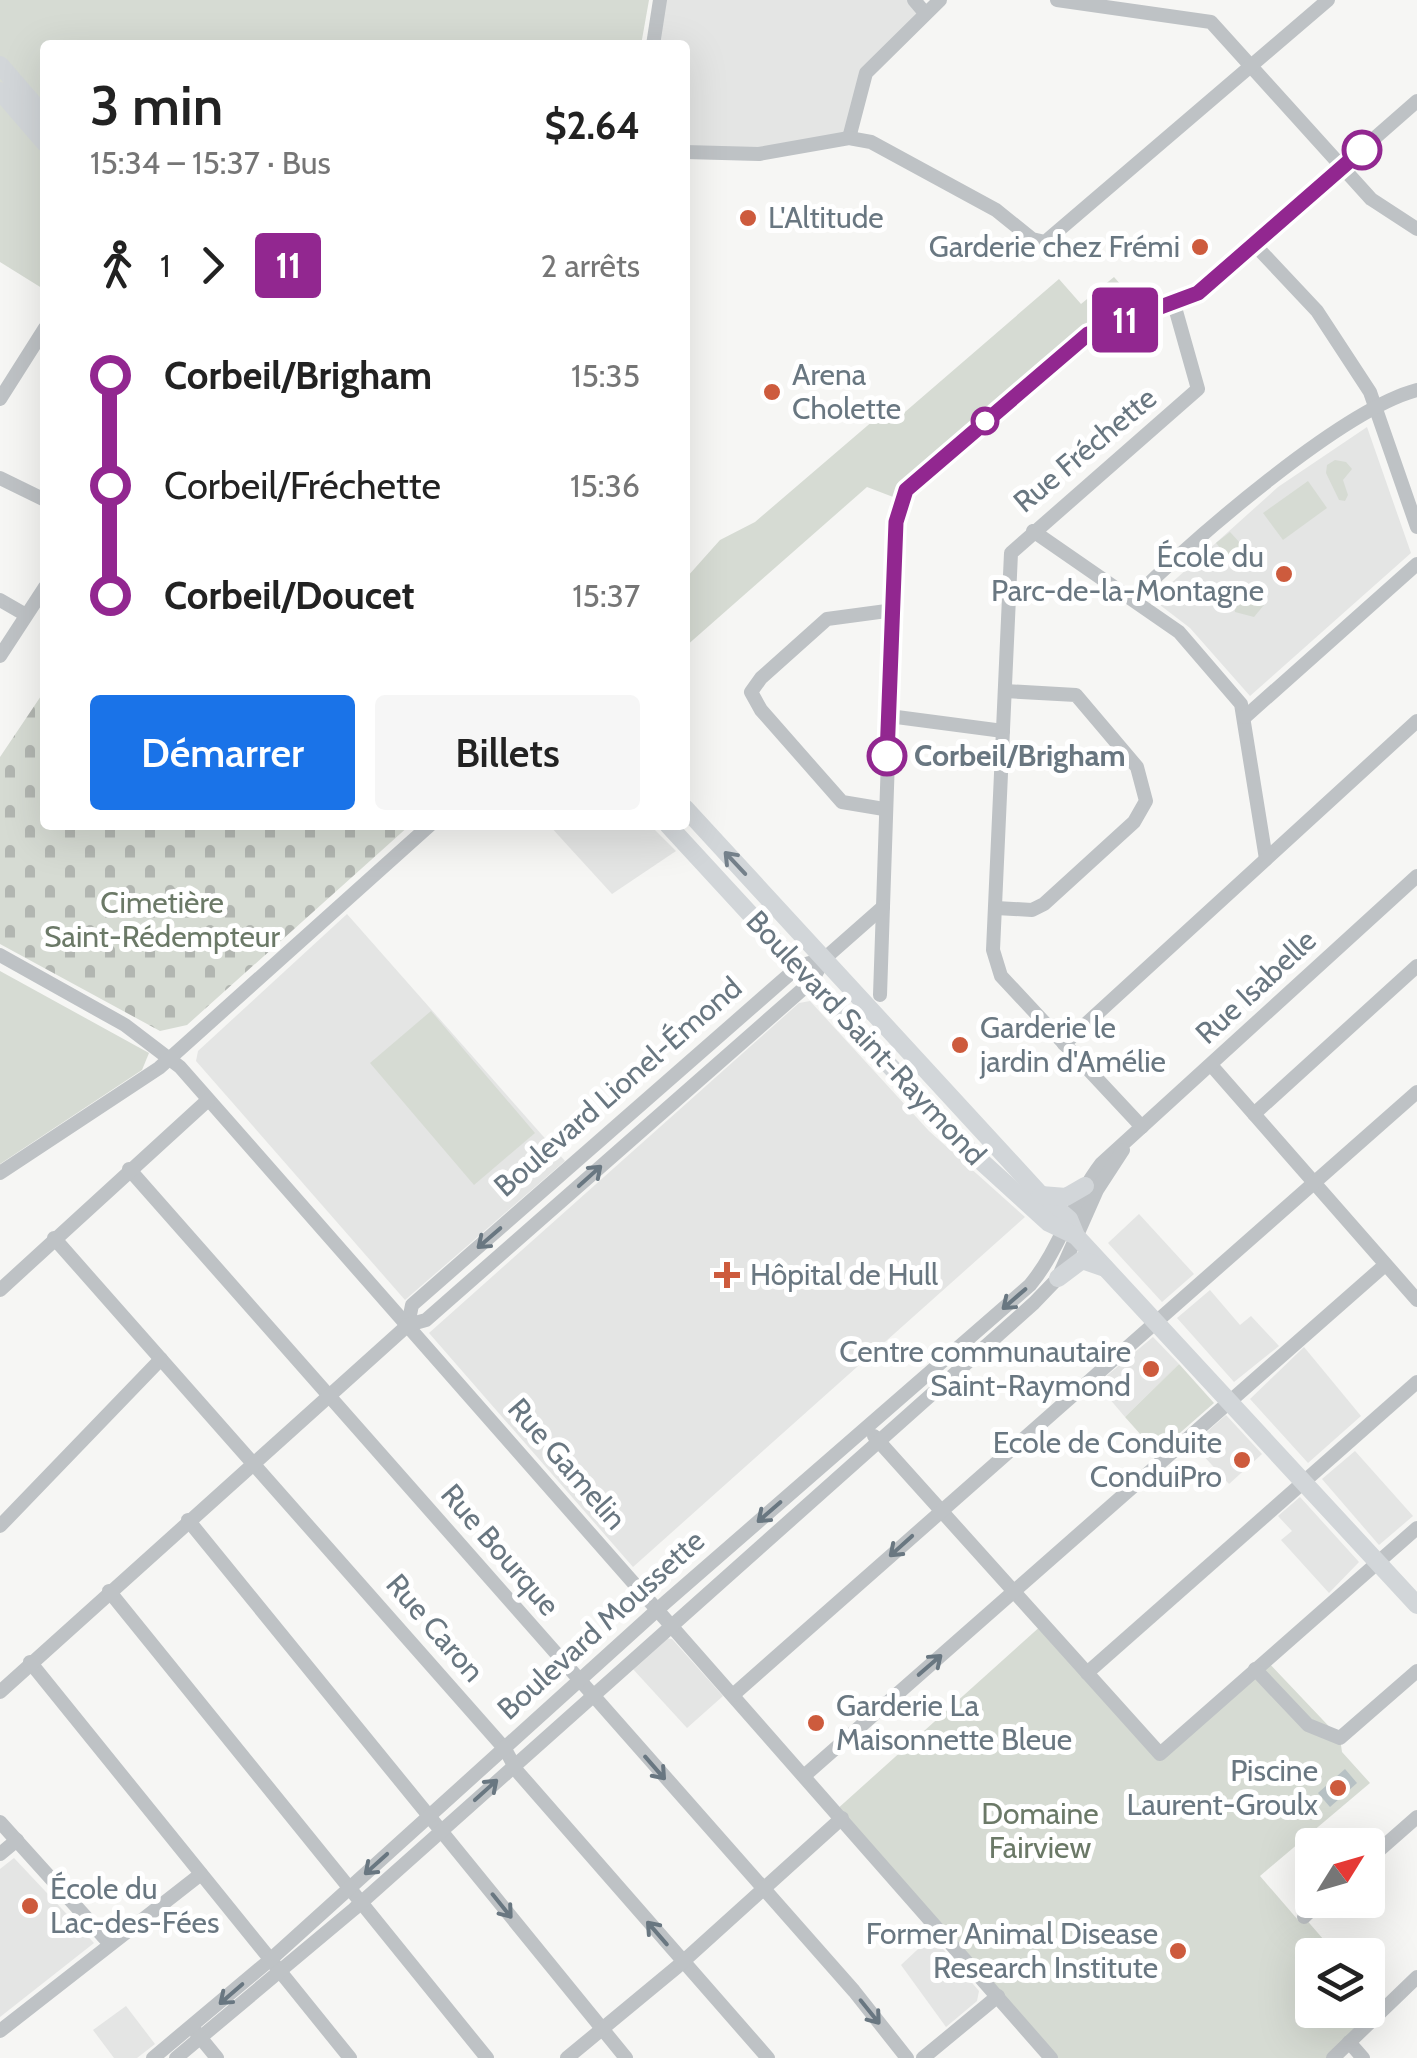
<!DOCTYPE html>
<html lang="fr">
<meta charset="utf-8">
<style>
:root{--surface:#fff;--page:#f6f6f6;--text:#222;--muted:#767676;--accent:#1a73e8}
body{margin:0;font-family:Cabin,sans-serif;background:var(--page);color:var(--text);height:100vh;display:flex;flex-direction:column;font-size:38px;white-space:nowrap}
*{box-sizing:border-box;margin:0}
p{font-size:32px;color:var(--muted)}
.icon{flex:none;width:55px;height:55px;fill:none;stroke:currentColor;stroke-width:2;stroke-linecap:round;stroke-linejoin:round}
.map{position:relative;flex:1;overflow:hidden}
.details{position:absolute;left:40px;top:40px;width:650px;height:790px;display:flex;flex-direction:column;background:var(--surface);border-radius:10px;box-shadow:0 10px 40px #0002}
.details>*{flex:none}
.badge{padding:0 20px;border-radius:8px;font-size:35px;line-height:65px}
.needle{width:65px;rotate:53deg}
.buttons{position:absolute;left:1295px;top:1828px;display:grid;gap:20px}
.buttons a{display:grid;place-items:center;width:90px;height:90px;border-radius:10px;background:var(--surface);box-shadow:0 10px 40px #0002;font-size:50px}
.map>.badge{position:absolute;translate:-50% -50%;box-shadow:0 0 0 5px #fff}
.legs{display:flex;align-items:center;gap:15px;height:110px;padding:0 50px;font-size:32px}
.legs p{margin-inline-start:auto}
.headline{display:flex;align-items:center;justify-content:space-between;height:170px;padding:0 50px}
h1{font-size:55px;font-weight:600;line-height:75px}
.cta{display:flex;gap:20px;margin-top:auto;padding:20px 50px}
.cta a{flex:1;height:115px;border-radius:10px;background:var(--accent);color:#fff;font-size:40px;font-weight:600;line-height:115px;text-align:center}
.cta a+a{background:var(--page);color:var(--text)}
ul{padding:0 50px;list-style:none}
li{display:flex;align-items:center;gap:35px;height:110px;font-size:38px}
li i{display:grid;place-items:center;width:15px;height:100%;margin:0 12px;background:currentColor}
li i::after{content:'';width:25px;height:25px;margin:-12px;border:8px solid;border-radius:50%;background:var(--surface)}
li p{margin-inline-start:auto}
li:first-child i{background:linear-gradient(#0000 50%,currentColor 0)}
li:last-child i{background:linear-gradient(currentColor 50%,#0000 0)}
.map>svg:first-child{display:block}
.built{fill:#e4e5e4}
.cemetery{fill:url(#cemetery-stones)}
.park{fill:#d6dbd3}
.water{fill:#b7c1c4}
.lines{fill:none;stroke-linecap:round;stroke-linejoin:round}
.minor{stroke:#bec2c5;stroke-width:14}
.major{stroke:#d2d6d9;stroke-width:18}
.oneway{stroke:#74808a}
.oneway2{stroke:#697781}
.line-1-casing{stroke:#fff;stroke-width:22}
.line-1{stroke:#922790;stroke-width:15}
.stop-1-dot{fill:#fff;stroke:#922790;stroke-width:5}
.poi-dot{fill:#cd5b3d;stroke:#fff;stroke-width:4}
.labels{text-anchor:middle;stroke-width:10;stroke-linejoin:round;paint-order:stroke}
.poi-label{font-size:30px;fill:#697781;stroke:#fff;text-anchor:start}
.street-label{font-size:30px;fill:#697781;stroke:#fff}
.stop-label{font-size:30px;font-weight:bold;fill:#697781;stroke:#fff;text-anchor:start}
.park-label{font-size:30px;fill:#6b7967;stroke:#fff}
</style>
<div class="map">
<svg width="1417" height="2058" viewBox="0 0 1417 2058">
<defs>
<pattern id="cemetery-stones" width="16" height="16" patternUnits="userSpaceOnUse" patternTransform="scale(2.5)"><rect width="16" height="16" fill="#d6dbd3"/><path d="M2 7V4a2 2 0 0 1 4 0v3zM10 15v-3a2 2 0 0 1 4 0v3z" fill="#b2b6b1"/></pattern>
</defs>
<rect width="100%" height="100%" fill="#f6f6f4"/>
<g class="built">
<path d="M660,0H914L925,13L875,60L849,138L779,153L685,152V45H653Z"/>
<path d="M1367,427L1411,553L1250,696L1190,628L1160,605L1158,595L1278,487Z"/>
<path d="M549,825H650L676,851L612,894Z"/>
<path d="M347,914L565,1161L405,1300L196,1061L198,1051Z"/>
<path d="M810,1001L929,1131L1025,1217L633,1567L429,1333L799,1003Z"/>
<path d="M1139,1214L1194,1274L1162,1302L1108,1243Z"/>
<path d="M1210,1290L1240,1325L1251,1316L1279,1346L1234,1382L1177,1318Z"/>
<path d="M1153,1337L1179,1364L1125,1417L1097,1384Z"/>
<path d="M1304,1347L1361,1416L1308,1463L1250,1399Z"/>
<path d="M1226,1415L1262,1454L1229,1484L1193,1444Z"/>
<path d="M1355,1451L1413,1516L1379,1545L1322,1479Z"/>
<path d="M1300,1497L1359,1562L1329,1593L1281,1540L1292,1531L1278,1516Z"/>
<path d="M664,1638L672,1639L723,1696L687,1728L632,1668Z"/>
<path d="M14,1858L94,1943L0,2017V1869Z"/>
<path d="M932,1936L979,1991L977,2001L946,2027L901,1965Z"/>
<path d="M126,2006L155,2044L137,2058H114L93,2030Z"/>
</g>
<path class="cemetery" d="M45,690V825H410L187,1025L160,1031L0,944V757Z"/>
<g class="park">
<path d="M0,0H649L641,45H45V290L0,262Z"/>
<path d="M1114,277L1146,313L1100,328L901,500L867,487L685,647L687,577L720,540L755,522L888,408L898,418L1059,279L1081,304Z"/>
<path d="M1335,460L1346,462L1352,469L1343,480L1348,495L1345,501L1339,500L1326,473L1327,465Z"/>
<path d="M1308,481L1327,508L1283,540L1263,513Z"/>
<path d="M1230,532L1251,555V563L1241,572L1216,543Z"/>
<path d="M1256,598L1264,605L1254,617L1235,612L1234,605Z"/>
<path d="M0,971L149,1053L142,1070L0,1164Z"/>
<path d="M431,1011L535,1133L474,1185L370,1063Z"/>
<path d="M1179,1364L1214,1403L1157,1453L1125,1417Z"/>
<path d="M1043,1624L1160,1753L1266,1660L1340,1738L1342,1752L1370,1783L1260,1876L1298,1920L1304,1917L1337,1955H1312V2010H1368V1989L1385,2008L1333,2058H1051L835,1811Z"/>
</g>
<path class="water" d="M1345,1769L1357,1783L1330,1807L1318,1793Z"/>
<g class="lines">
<g class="minor">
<path d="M914,0L925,13"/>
<path d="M1057,0L1211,22L1371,199L1417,229"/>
<path d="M653,45L660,0"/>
<path d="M849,138L866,73L940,0"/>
<path d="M685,152L759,154L849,138L871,142L996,210L1032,239L1045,242L1328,0"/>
<path d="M1254,244L1317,311L1370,392L1417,527"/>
<path d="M0,399L45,328"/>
<path d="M0,478L45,500"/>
<path d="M1033,531L1179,632L1241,704L1266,859"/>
<path d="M1134,598C1193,540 1341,410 1417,390"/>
<path d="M0,600L26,615"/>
<path d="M0,656L45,587"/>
<path d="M889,716L1003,731"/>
<path d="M1245,717L1417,564"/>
<path d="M884,809L842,802L761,710L751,692L761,678L827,619L894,610"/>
<path d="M996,908L1032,910L1044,904L1134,822L1146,801L1137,767L1076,695L1005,691"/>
<path d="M0,955L125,1025L180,1067L1051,2058"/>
<path d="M880,995L896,522L906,490L1088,334L1198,293L1417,101"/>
<path d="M1064,1044L1417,721"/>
<path d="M1211,1065L1417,1300"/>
<path d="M1254,1114L1417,966"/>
<path d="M1142,1127L1001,976L993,950L1011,553L1198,389L1174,304"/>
<path d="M129,1169L854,1991L907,2058"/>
<path d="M0,1173L159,1068L430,825"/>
<path d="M54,1238L505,1749L517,1771L768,2058"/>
<path d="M0,1290L208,1100"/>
<path d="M408,1325L412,1305L799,966L824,959"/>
<path d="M874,1436L1160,1754L1417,1528"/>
<path d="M188,1520L626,2058"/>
<path d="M0,1526L161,1359"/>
<path d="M109,1591L487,2058"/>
<path d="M30,1662L350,2058"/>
<path d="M1255,1669L1308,1725L1340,1738L1417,1671"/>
<path d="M1087,1673L1417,1382"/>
<path d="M0,1692L408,1325L426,1320L812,981L824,959L883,907"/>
<path d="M733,1695L1417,1092"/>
<path d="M804,1776L1385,1265"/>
<path d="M0,1822L110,1944"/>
<path d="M0,1854L17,1840"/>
<path d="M1368,1860L1417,1817"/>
<path d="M1304,1917L1322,1900"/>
<path d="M0,2031L201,1874"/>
<path d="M195,2031L217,2058"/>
<path d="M1349,2042L1363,2058"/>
<path d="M153,2058L270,1960L666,1602L1030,1285C1060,1249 1072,1202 1101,1164L1417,876"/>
<path d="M176,2058L354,1909L1034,1303L1058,1278L1097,1190L1123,1150"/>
<path d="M567,2058L677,1967L842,1818"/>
<path d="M923,2058L998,1996"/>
<path d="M1333,2058L1417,1977"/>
</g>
<g class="major">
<path d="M0,65L45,117"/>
<path d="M0,91L45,143"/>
<path d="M685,808L1041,1195L1069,1219L1076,1236L1417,1605"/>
<path d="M668,825L960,1142L1049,1223L1076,1236"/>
<path d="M1041,1195L1066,1197L1085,1186"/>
<path d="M1058,1278L1082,1260L1105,1268"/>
</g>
</g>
<defs><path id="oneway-shaft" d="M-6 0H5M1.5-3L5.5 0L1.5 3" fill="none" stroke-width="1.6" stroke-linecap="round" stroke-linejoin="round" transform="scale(2.5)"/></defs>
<use class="oneway" href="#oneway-shaft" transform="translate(735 863) rotate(-133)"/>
<g class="oneway2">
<use href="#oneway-shaft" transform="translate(590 1176) rotate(-42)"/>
<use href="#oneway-shaft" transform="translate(489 1238) rotate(139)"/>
<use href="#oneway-shaft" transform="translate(1014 1299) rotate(139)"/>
<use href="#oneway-shaft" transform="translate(769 1512) rotate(139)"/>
<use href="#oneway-shaft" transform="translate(901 1546) rotate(138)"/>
<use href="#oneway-shaft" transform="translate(930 1665) rotate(-41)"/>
<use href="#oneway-shaft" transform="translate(655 1768) rotate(49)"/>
<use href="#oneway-shaft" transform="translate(486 1790) rotate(-42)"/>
<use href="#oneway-shaft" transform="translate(376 1864) rotate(138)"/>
<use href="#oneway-shaft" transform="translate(502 1906) rotate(51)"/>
<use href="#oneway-shaft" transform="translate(657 1933) rotate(-131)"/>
<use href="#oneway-shaft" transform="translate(231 1994) rotate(139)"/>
<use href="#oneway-shaft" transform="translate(870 2012) rotate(51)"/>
</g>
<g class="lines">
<g class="line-1-casing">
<path id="line-1" d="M887,756L896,522L906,490L1088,334L1198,293L1362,150"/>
</g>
<use href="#line-1" class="line-1"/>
</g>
<g class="stop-1-dot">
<circle cx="1362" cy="150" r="18"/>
<circle cx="985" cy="421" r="12"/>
<circle cx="887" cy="756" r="18"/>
</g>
<g class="poi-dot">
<circle cx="748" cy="218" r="10"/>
<circle cx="1200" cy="247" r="10"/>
<circle cx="772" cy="392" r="10"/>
<circle cx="1284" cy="574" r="10"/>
<circle cx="960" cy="1045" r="10"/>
<path d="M722 1260h10v10h10v10h-10v10h-10v-10h-10v-10h10z"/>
<circle cx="1151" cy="1369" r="10"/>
<circle cx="1242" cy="1460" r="10"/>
<circle cx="816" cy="1723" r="10"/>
<circle cx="1338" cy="1788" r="10"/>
<circle cx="30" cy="1906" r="10"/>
<circle cx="1178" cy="1951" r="10"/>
</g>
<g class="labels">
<g class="poi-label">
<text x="768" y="228">L'Altitude</text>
<text x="1180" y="257" text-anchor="end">Garderie chez Frémi</text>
<text x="792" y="385">Arena<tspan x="792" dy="34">Cholette</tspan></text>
<text x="1264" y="567" text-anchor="end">École du<tspan x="1264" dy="34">Parc-de-la-Montagne</tspan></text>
<text x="980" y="1038">Garderie le<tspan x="980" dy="34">jardin d'Amélie</tspan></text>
<text x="750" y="1285">Hôpital de Hull</text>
<text x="1131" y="1362" text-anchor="end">Centre communautaire<tspan x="1131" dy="34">Saint-Raymond</tspan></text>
<text x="1222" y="1453" text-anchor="end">Ecole de Conduite<tspan x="1222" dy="34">ConduiPro</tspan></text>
<text x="836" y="1716">Garderie La<tspan x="836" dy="34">Maisonnette Bleue</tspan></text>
<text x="1318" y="1781" text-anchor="end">Piscine<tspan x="1318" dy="34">Laurent-Groulx</tspan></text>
<text x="50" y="1899">École du<tspan x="50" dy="34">Lac-des-Fées</tspan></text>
<text x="1158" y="1944" text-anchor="end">Former Animal Disease<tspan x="1158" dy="34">Research Institute</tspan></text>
</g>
<g class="street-label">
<text transform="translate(1085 450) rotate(-40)" y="10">Rue Fréchette</text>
<text transform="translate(1256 987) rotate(-43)" y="10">Rue Isabelle</text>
<text transform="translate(866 1038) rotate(47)" y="10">Boulevard Saint-Raymond</text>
<text transform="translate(618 1087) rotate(-41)" y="10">Boulevard Lionel-Émond</text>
<text transform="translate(567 1464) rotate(49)" y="10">Rue Gamelin</text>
<text transform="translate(500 1550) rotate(49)" y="10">Rue Bourque</text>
<text transform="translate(601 1625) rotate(-42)" y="10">Boulevard Moussette</text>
<text transform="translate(435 1628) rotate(49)" y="10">Rue Caron</text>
</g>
<g class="stop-label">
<text x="914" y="766">Corbeil/Brigham</text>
</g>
<g class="park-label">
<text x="162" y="913">Cimetière<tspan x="162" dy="34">Saint-Rédempteur</tspan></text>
<text x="1040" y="1824">Domaine<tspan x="1040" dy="34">Fairview</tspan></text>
</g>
</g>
</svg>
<div class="buttons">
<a><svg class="needle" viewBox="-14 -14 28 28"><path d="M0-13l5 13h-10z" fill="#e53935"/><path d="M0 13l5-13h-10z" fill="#767676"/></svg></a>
<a><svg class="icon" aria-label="layers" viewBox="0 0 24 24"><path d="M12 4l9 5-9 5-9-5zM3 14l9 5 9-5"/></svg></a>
</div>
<b class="badge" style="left:1125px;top:320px;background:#922790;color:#fff">11</b>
<section class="details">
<div class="headline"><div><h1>3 min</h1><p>15:34 – 15:37 · Bus</p></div><b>$2.64</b></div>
<div class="legs"><svg class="icon" aria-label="walk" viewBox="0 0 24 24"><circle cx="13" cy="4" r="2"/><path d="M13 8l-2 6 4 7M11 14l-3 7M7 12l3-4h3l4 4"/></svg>1<svg class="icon" aria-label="forward" viewBox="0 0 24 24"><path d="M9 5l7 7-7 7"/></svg><b class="badge" style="background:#922790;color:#fff">11</b><p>2 arrêts</p></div>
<ul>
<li><i style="color:#922790"></i><b>Corbeil/Brigham</b><p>15:35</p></li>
<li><i style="color:#922790"></i><span>Corbeil/Fréchette</span><p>15:36</p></li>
<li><i style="color:#922790"></i><b>Corbeil/Doucet</b><p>15:37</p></li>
</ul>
<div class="cta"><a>Démarrer</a><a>Billets</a></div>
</section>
</div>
